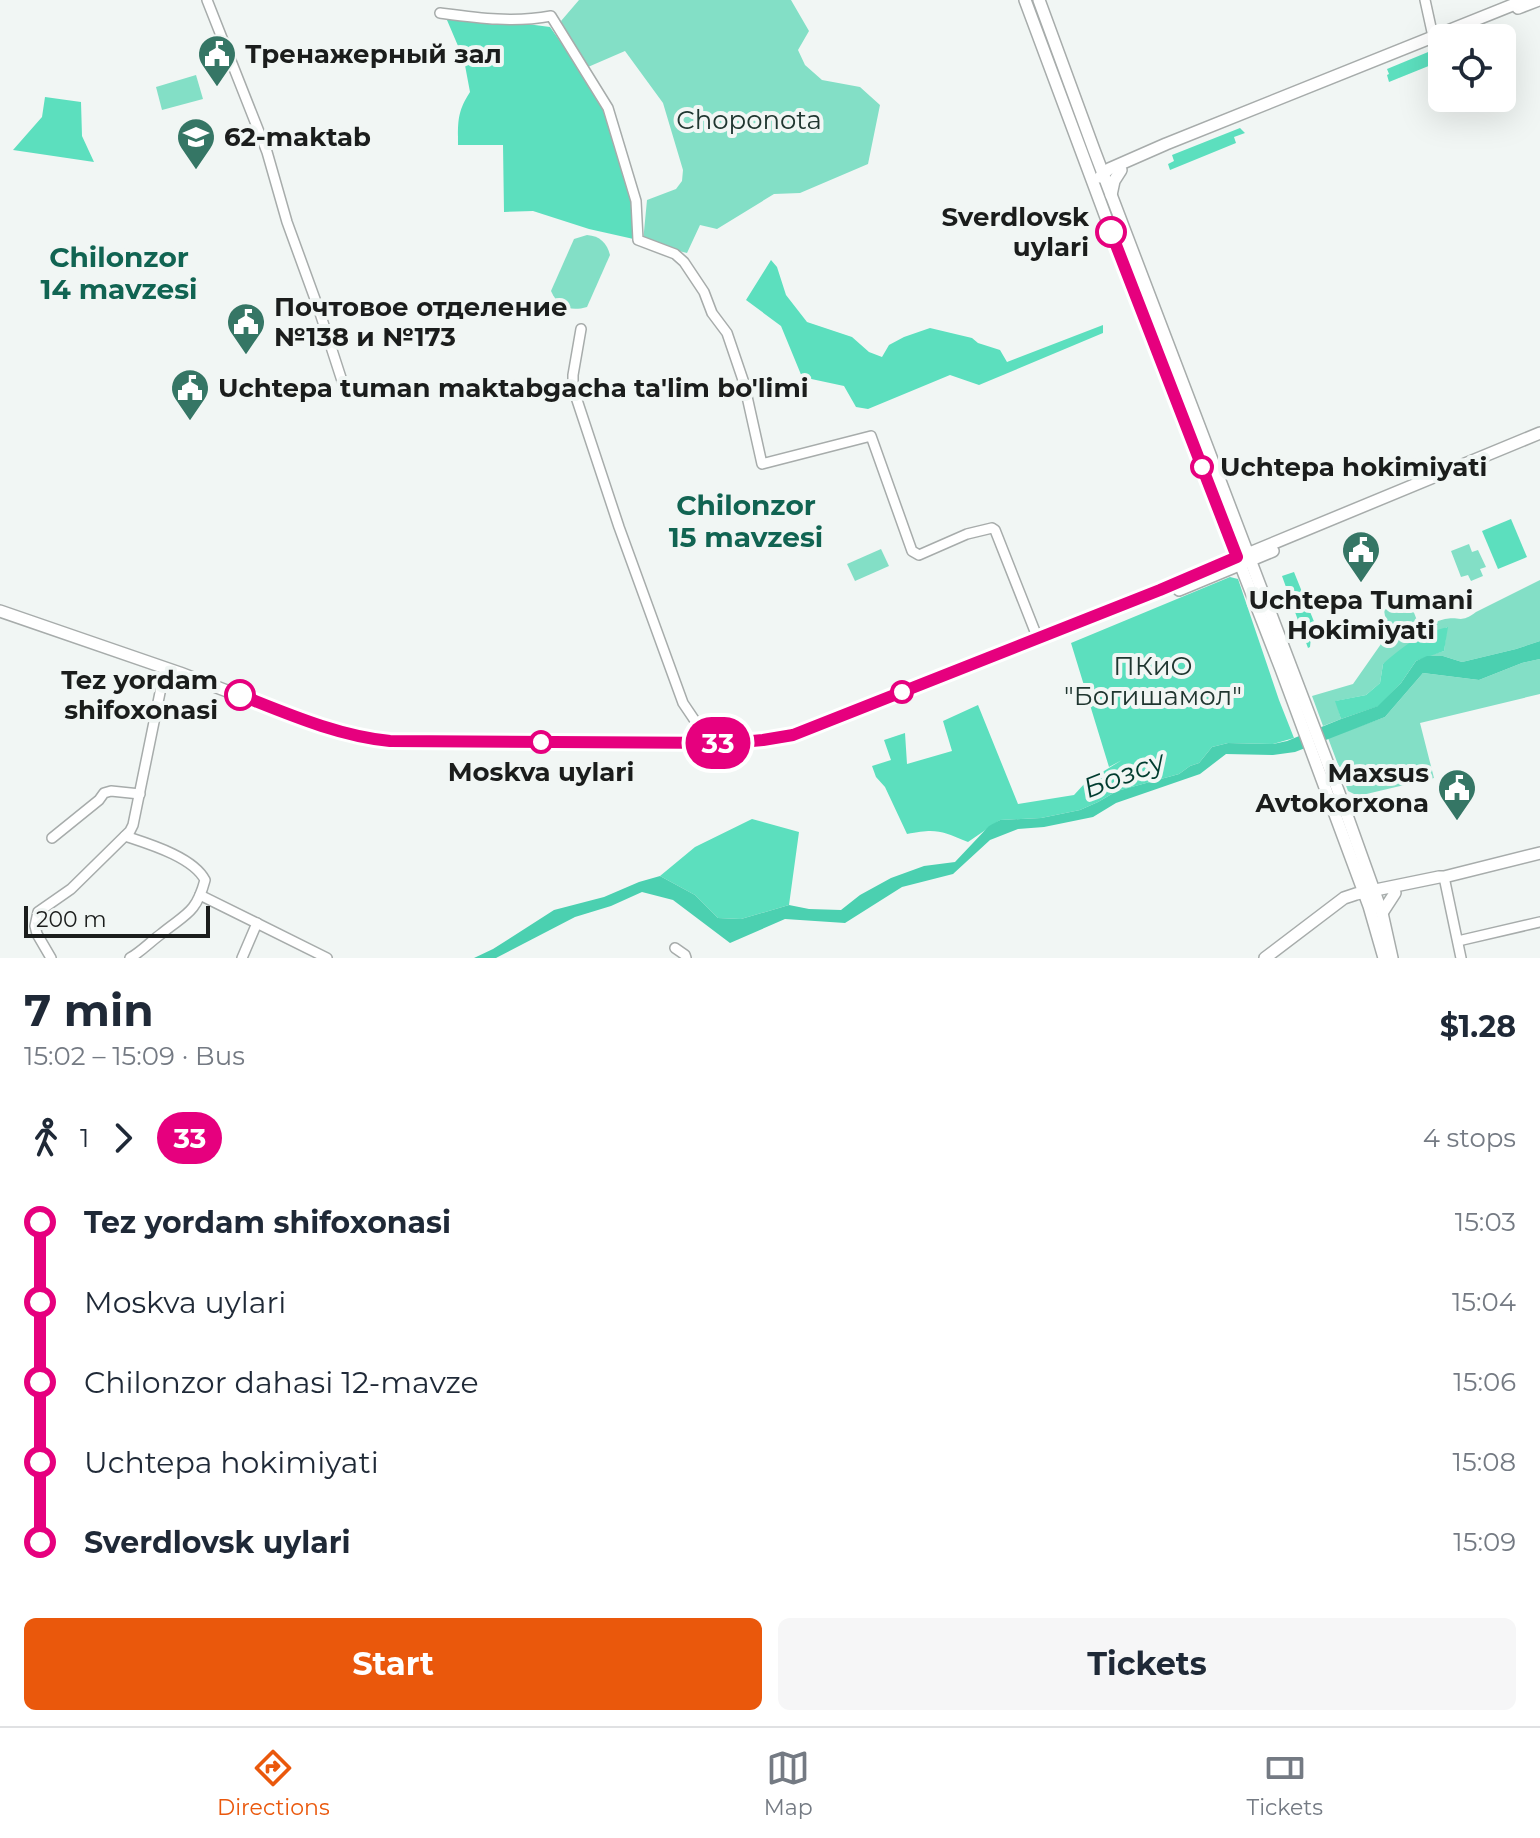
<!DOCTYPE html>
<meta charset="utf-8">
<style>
:root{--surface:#fff;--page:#f6f6f7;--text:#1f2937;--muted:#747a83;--line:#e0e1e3;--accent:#ea580c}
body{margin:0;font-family:Montserrat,sans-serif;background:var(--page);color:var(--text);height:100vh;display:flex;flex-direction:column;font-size:30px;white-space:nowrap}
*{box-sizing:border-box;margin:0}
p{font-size:26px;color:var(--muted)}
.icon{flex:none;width:44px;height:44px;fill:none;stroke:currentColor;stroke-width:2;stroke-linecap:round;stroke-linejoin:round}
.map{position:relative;height:958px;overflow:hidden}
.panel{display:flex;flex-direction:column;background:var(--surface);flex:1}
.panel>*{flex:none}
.badge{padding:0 16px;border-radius:26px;font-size:28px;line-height:52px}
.controls{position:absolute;left:1428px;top:24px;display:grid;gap:16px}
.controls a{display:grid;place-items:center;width:88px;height:88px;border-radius:12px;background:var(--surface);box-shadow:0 8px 32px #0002;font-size:40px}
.scale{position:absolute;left:24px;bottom:20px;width:186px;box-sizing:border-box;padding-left:8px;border:4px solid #1b1d1c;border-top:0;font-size:22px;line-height:28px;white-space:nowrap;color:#1b1d1c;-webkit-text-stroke:6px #f1f6f4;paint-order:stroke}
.map>.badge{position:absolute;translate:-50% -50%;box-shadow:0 0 0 4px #fff}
.legs{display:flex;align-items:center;gap:12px;height:88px;padding:0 24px;font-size:26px}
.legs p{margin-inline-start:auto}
.summary{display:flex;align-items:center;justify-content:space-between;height:136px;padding:0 24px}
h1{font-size:44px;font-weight:700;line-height:60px}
.button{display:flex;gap:16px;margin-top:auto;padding:16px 24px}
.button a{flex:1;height:92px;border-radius:12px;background:var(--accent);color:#fff;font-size:32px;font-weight:700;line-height:92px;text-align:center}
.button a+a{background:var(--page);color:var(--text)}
ul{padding:0 24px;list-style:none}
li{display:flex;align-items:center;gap:28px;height:80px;font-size:30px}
li i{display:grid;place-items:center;width:12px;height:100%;margin:0 10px;background:currentColor}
li i::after{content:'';width:20px;height:20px;margin:-10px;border:6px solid;border-radius:50%;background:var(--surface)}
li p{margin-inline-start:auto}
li:first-child i{background:linear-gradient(#0000 50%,currentColor 0)}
li:last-child i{background:linear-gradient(currentColor 50%,#0000 0)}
.tabs{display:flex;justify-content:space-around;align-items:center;height:112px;border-top:2px solid var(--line);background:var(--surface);font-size:22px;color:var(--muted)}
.tabs a{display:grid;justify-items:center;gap:4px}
.tabs .selected{color:var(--accent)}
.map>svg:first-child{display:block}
.green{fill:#83dfc6}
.forest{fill:#5cdfbe}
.water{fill:#4bd0b0}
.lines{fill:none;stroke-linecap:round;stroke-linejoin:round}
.minor-casing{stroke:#a7acab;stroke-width:12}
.major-casing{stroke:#a7acab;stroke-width:14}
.minor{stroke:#fff;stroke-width:9}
.major{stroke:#fff;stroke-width:11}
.line-1-casing{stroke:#fff;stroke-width:18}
.line-1{stroke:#e6007e;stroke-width:12}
.stop-1-dot{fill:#fff;stroke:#e6007e;stroke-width:4}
.labels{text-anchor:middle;stroke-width:8;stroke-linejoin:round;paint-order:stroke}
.poi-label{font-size:26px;font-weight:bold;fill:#1b1d1c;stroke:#f1f6f4;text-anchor:start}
.park-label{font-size:26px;fill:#203630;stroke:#f1f6f4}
.stop-label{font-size:26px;font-weight:bold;fill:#1b1d1c;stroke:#f1f6f4;text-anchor:end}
.neighbourhood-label{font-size:28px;font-weight:bold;fill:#116452;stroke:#f1f6f4}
.water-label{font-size:28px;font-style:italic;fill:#003c2f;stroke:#f1f6f4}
</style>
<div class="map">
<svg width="1540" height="958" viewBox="0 0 1540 958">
<rect width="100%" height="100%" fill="#f1f6f4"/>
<g class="green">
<path d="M579,0H791L809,31L798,50L805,65L822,80L860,87L880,105L868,164L800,193L774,194L717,229L700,225L687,253L643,242L647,200L676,189L682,181L683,170L663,103L625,51L588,67L566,34L561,21Z"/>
<path d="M196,75L203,99L162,110L156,87Z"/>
<path d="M587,235C600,236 607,243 610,255L587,307C570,312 558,307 551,291L574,239Z"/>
<path d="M1469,544L1472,552L1478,550L1486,567L1480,569L1483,576L1471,581L1468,575L1461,577L1451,551Z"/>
<path d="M881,549L889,566L855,581L847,564Z"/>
<path d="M1540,580V641L1516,649L1462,662L1443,656H1427L1444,651L1447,627L1383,664L1380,683L1366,695L1336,701L1341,719L1323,726L1312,696L1353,684L1388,634L1384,610L1409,600L1420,628C1428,625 1437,621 1445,619C1460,616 1460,624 1476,612Z"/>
<path d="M1540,659V694L1420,723L1434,778L1358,796L1348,791L1328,738L1385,717L1423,673L1479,680L1522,663Z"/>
</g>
<g class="forest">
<path d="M444,13L550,27L606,106L639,199L638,240L589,229L533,211L504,212L503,145H458C458,122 457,112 470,92L464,60Z"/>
<path d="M1433,50L1438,53L1441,61L1389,82L1387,75L1389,74L1387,69Z"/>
<path d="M45,97L81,102L82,136L94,162L13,150L42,117Z"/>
<path d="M1240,128L1245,133L1234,137L1236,143L1170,170L1168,164L1174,161L1172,155Z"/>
<path d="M771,260L777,267L786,295L807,322L852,337L869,352L882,357L889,345L904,337L930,328L972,338L978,343L1000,350L1007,362L1103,325V333L979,385L950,375L868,409L856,407L844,386L802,377L781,326L746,300Z"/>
<path d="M1511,519L1527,557L1498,569L1482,531Z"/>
<path d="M1294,572L1317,629L1311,637L1310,647L1308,648L1282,576Z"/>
<path d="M1230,577L1238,579L1279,700L1294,738L1273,744L1228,743L1212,747L1199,763L1190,766L1179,774L1117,791L1098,802L1080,810L1041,818L1000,820L968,842C941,831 937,828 907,834L885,787L876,777L872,766L891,760L884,740L905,733L907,764L952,751L943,721L978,705L1018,804L1074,795L1086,782L1122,760L1109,767L1071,643Z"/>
<path d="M1448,627L1444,651L1416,661L1401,683L1379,706L1341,719L1335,701L1366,695L1380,683L1383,664C1404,645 1420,634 1448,627Z"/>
<path d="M752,819L799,832L789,905L741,919L718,918L695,895L660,876L695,847Z"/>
</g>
<path class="water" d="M1540,641V659L1522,663L1479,680L1423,673L1385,717L1295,752L1273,755L1226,754L1200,774L1116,803L1093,817L1044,827L1018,829L990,840L953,874L902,887L845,923L785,919L730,943L673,900L642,892L611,906L575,917L496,958H474L493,949L554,910L604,897L639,882L660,876L695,895L718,918L741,919L789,905L809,909L841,910L860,895L891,878L924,866L955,862L989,826L1000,820L1041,818L1080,810L1098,802L1117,791L1179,774L1190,766L1199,763L1212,747L1228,743L1273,744L1287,741L1341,719L1378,706L1401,683L1416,661L1427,656H1443L1462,662L1516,649Z"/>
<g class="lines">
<g class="minor-casing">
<g id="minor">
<path d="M207,0L267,152L287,222L319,310L345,390"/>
<path d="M1425,0L1434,41"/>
<path d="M440,13C478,18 513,23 551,16L608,108L636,201L638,240L675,254L684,262L704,292L712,313L727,333L744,383L762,464L871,436L912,551L919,555L967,534L992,528L995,530L1038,639"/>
<path d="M581,329L573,375V388L619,527L683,703L710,743"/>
<path d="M125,836C149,844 193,857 205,880C196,914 185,914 161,934C150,942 142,951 130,958"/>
<path d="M52,838L99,800L104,793L111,791L140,794"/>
<path d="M1444,877L1461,958"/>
<path d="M200,895L327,958"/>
<path d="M1458,941L1540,922"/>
<path d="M675,948L685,955L686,958"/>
<path d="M51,958L37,934L35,926L38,912L71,889L130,831L133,825L165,668"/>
<path d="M242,958L257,923"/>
</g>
</g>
<g class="major-casing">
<g id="major">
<path d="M1025,0L1117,247L1281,669L1369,906L1384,958"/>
<path d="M1039,0L1094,150L1339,793L1382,913L1392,958"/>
<path d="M1518,8L1539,0"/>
<path d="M1100,177L1109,169L1166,144L1525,0"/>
<path d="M1111,195L1114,181L1121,170"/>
<path d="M1179,590L1273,551"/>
<path d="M0,611L180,673L287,714L343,732L375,740L465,742L730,743L763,740L793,735L1160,590L1540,433"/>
<path d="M1382,913L1395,893"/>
<path d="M1265,958L1344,898L1356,894L1439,877H1444L1540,853"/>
</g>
</g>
<use href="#minor" class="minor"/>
<use href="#major" class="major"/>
</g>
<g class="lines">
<g class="line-1-casing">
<path id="line-1" d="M240,695C288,714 338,736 390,741L730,743L763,740L793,735L1160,590L1237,557L1111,232"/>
</g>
<use href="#line-1" class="line-1"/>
</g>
<defs>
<g id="civic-pin" transform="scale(2)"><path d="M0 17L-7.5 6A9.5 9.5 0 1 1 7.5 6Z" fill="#357665" stroke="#f1f6f4"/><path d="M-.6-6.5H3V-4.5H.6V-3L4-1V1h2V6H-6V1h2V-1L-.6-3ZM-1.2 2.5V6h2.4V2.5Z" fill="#fff"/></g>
<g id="school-pin" transform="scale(2)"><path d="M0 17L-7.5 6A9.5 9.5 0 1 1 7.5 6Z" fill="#357665" stroke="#f1f6f4"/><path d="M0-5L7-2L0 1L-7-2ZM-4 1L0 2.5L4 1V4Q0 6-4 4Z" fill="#fff"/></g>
</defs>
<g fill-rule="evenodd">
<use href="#civic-pin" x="217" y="54"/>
<use href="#school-pin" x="196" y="137"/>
<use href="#civic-pin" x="246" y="322"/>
<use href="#civic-pin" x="190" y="388"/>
<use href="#civic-pin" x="1361" y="550"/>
<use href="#civic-pin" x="1457" y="788"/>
</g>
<g class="stop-1-dot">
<circle cx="1111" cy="232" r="14"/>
<circle cx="1202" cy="467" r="10"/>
<circle cx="902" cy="692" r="10"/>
<circle cx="240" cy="695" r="14"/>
<circle cx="541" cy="742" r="10"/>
</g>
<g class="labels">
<g class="poi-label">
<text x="245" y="63">Тренажерный зал</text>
<text x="224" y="146">62-maktab</text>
<text x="274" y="316">Почтовое отделение<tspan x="274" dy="30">№138 и №173</tspan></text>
<text x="218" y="397">Uchtepa tuman maktabgacha ta'lim bo'limi</text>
<text x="1361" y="609" text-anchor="middle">Uchtepa Tumani<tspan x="1361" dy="30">Hokimiyati</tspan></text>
<text x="1429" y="782" text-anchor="end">Maxsus<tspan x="1429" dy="30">Avtokorxona</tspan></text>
</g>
<g class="park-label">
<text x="749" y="129">Choponota</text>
<text x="1153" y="675">ПКиО<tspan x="1153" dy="30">"Богишамол"</tspan></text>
</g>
<g class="stop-label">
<text x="1089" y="226">Sverdlovsk<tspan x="1089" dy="30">uylari</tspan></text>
<text x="1220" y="476" text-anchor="start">Uchtepa hokimiyati</text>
<text x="218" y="689">Tez yordam<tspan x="218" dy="30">shifoxonasi</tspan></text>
<text x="541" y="781" text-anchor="middle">Moskva uylari</text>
</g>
<g class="neighbourhood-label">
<text x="119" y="267">Chilonzor<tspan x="119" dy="32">14 mavzesi</tspan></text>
<text x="746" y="515">Chilonzor<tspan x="746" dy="32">15 mavzesi</tspan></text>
</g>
<g class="water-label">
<text transform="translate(1124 774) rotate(-21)" y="10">Бозсу</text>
</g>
</g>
</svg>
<div class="controls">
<a><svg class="icon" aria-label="locate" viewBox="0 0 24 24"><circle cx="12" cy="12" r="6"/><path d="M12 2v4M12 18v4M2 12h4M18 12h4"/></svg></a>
</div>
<div class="scale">200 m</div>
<b class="badge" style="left:718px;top:743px;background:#e6007e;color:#fff">33</b>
</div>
<section class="panel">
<div class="summary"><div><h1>7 min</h1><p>15:02 – 15:09 · Bus</p></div><b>$1.28</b></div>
<div class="legs"><svg class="icon" aria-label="walk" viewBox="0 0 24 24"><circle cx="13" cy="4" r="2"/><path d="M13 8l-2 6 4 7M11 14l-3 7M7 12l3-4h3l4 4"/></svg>1<svg class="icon" aria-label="forward" viewBox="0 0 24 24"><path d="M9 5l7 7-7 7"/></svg><b class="badge" style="background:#e6007e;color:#fff">33</b><p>4 stops</p></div>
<ul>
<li><i style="color:#e6007e"></i><b>Tez yordam shifoxonasi</b><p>15:03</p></li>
<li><i style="color:#e6007e"></i><span>Moskva uylari</span><p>15:04</p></li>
<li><i style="color:#e6007e"></i><span>Chilonzor dahasi 12-mavze</span><p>15:06</p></li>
<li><i style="color:#e6007e"></i><span>Uchtepa hokimiyati</span><p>15:08</p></li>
<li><i style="color:#e6007e"></i><b>Sverdlovsk uylari</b><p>15:09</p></li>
</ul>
<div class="button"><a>Start</a><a>Tickets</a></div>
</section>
<nav class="tabs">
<a class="selected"><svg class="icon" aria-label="directions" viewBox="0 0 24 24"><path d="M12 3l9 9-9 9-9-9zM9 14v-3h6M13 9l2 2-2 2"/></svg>Directions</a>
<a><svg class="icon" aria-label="map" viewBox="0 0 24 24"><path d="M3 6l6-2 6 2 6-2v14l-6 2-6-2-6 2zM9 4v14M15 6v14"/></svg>Map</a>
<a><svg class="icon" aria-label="tickets" viewBox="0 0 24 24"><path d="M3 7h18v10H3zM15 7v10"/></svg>Tickets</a>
</nav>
